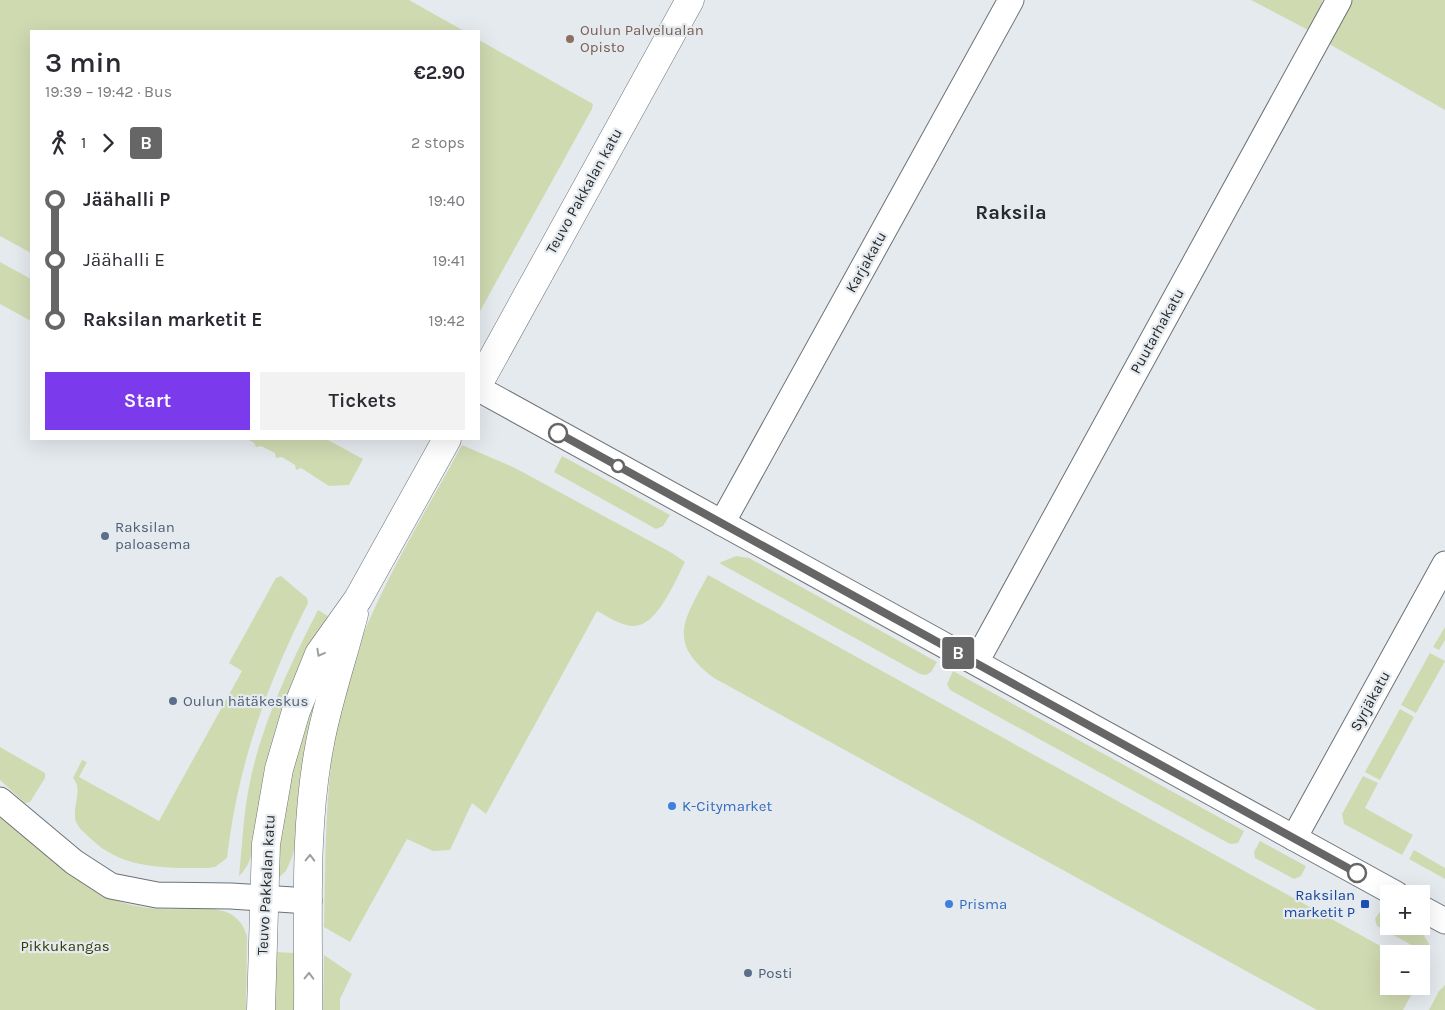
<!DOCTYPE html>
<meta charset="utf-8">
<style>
:root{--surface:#fff;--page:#f2f2f3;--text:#2b2b33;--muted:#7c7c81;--accent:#7c3aed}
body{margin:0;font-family:Karla,sans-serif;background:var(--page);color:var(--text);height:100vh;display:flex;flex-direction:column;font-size:19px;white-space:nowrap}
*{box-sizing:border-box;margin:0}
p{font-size:16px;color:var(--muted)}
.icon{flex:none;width:28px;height:28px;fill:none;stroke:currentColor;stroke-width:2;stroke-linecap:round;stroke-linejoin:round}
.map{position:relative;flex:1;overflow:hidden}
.details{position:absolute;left:30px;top:30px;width:450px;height:410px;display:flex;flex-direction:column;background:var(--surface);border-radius:0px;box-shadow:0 5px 20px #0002}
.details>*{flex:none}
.badge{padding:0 10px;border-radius:4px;font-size:18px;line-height:32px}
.tools{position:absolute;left:1380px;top:885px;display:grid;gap:10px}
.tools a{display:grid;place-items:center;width:50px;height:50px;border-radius:0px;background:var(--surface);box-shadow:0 5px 20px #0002;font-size:25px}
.map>.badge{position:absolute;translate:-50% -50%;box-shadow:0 0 0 2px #fff}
.legs{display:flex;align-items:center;gap:8px;height:55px;padding:0 15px;font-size:16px}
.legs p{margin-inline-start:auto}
.head{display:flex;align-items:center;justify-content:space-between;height:85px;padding:0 15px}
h1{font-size:28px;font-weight:600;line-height:38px}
.primary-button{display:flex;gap:10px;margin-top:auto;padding:10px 15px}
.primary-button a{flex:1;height:58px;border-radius:0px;background:var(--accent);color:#fff;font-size:20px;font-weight:600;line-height:58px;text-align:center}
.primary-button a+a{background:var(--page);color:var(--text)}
ul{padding:0 15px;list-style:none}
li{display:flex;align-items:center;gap:18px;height:60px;font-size:19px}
li i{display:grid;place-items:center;width:8px;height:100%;margin:0 6px;background:currentColor}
li i::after{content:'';width:12px;height:12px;margin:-6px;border:4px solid;border-radius:50%;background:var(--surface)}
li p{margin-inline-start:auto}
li:first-child i{background:linear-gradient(#0000 50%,currentColor 0)}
li:last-child i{background:linear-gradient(currentColor 50%,#0000 0)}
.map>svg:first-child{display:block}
.green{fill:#d0dab1}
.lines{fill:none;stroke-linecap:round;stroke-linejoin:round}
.minor-casing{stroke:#6d7276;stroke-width:27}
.tertiary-casing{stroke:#6d7276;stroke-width:29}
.minor{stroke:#fff;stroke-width:25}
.tertiary{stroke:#fff;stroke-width:28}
.oneway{stroke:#9e9fa0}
.line-1-casing{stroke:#fff;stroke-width:11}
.line-1{stroke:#666;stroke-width:8}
.education-dot{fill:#8d6e63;stroke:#e5eaef;stroke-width:2}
.stop-1-dot{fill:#fff;stroke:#666;stroke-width:2.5}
.service-dot{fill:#5c6f8a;stroke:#e5eaef;stroke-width:2}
.shop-dot{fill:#3f7fe0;stroke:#e5eaef;stroke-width:2}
.transit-dot{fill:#1a4fb4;stroke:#e5eaef;stroke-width:2}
.labels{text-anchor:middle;stroke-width:4.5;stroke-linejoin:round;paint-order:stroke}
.education-label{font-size:15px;fill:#785e54;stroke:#e5eaef;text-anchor:start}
.street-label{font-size:15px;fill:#27292b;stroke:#e5eaef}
.service-label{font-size:15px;fill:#4e5e75;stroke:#e5eaef;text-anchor:start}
.shop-label{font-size:15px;fill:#366cbe;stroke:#e5eaef;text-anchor:start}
.transit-label{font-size:15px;fill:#164399;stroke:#e5eaef;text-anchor:end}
.park-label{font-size:15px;fill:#333b00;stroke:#e5eaef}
.district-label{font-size:20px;font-weight:bold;fill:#27292b;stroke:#e5eaef}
</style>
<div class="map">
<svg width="1445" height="1010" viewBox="0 0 1445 1010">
<rect width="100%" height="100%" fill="#e5eaef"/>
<g class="green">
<path d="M0,0H409L464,31H31V253L0,236Z"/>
<path d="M1251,0H1322V8L1310,31Z"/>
<path d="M1351,0H1445V110L1331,45L1329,42Z"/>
<path d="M479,40L593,104L592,109L479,313Z"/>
<path d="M0,262L31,279V321L0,304Z"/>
<path d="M247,439H326L363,459L349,485L329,486L301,468L296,470L295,465L282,457L276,458L275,453L261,446L256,447L254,443Z"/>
<path d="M462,445L515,468L672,553L685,562C675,581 657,627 633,626C621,626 607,616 597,611L486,814L472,803L450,850L433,851L407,839L350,942L324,927C326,838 324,746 353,661C380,585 424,515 462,445Z"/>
<path d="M562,456L670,515L663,526L656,529L554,472Z"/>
<path d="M736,556L749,558L937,662L931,672L926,675L920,674L719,563Z"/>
<path d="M708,575L1395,954H1389V986H1416L1403,1010H1317L714,678C666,642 684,620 708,575Z"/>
<path d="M281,576L307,598L308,603C266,686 238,765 227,858L215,867L208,868C167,868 123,870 91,839C86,834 79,829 76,822C71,806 84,790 73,778L82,760L87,762L79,777L159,821L242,671L229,663L276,578Z"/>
<path d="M318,610L328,616C297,673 266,744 258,809C255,832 257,860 239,876C242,849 243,820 248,792C259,729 289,667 318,610Z"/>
<path d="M1445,627V640L1439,650L1433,647Z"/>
<path d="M1430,653L1445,661L1416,713L1401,705Z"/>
<path d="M953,671L1244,831L1238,843L1230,844L950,690L947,684Z"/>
<path d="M323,673L293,855L286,871L277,879L283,806L291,766Z"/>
<path d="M1400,709L1414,717L1380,780L1365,772Z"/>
<path d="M0,747L45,773V778L30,802L25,803L0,780Z"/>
<path d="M1363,776L1378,783L1365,808L1413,835L1402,855L1344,824L1342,814Z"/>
<path d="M0,814C42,850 86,899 142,907C163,911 186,908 207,909C227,909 241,916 247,936L246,1010H0Z"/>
<path d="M1260,841L1306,866L1301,876L1294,879L1255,858L1254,852Z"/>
<path d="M1414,850L1445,868V879L1409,859Z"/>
<path d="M1383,907L1389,910V926L1419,928L1429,944L1430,955L1377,926L1375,919Z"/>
<path d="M275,952L295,953L294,1010H275Z"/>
<path d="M324,955L352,974L340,999V1010H323Z"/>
<path d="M1445,985V1010H1429L1439,991Z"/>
</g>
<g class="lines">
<g class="minor-casing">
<g id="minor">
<path d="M479,389L1396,894"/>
<path d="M722,523L1011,0"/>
<path d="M976,662L1339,0"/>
<path d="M0,800L74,862L111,886L157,895L231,896L309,901"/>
<path d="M1294,838L1445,564"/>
<path d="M1421,908L1445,921"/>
</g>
</g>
<g class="tertiary-casing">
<g id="tertiary">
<path d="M479,383L690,0"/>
<path d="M261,1010L266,844L279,769L296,711L319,654L358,599L447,439"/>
<path d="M308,1010C309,922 303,830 320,743C328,700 343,657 354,614"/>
</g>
</g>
<use href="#minor" class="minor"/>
<use href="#tertiary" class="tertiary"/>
</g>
<defs><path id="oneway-chevron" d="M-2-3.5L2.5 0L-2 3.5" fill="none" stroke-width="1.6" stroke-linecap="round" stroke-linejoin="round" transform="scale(1.25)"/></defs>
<g class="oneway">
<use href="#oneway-chevron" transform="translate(320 653) rotate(119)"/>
<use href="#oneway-chevron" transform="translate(310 858) rotate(-89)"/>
<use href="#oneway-chevron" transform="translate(309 976) rotate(-89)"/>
</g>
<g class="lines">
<g class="line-1-casing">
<path id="line-1" d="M558,433L1357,873"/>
</g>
<use href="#line-1" class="line-1"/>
</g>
<circle class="education-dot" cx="570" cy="39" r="5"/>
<g class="stop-1-dot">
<circle cx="558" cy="433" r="9"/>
<circle cx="618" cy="466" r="6"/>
<circle cx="1357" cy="873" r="9"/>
</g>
<g class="service-dot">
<circle cx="105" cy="536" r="5"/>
<circle cx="173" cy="701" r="5"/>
<circle cx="748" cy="973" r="5"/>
</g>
<g class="shop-dot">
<circle cx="672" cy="806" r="5"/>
<circle cx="949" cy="904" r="5"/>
</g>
<rect class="transit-dot" x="1360" y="899" width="10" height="10" rx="2.5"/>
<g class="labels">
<g class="education-label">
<text x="580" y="35">Oulun Palvelualan<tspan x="580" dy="17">Opisto</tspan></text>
</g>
<g class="street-label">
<text transform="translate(584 191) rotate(-61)" y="5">Teuvo Pakkalan katu</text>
<text transform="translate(866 262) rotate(-61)" y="5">Karjakatu</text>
<text transform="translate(1157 331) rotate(-61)" y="5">Puutarhakatu</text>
<text transform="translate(1370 701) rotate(-61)" y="5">Syrjäkatu</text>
<text transform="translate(266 885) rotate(-87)" y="5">Teuvo Pakkalan katu</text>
</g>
<g class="service-label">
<text x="115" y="532">Raksilan<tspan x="115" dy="17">paloasema</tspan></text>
<text x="183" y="706">Oulun hätäkeskus</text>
<text x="758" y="978">Posti</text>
</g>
<g class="shop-label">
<text x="682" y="811">K-Citymarket</text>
<text x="959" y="909">Prisma</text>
</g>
<g class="transit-label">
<text x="1355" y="900">Raksilan<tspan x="1355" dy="17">marketit P</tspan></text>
</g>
<g class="park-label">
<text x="65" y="951">Pikkukangas</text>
</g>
<g class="district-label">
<text x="1011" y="219">Raksila</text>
</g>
</g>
</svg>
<div class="tools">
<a>+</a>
<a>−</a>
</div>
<b class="badge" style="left:958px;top:653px;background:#666;color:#fff">B</b>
<section class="details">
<div class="head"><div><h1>3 min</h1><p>19:39 – 19:42 · Bus</p></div><b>€2.90</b></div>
<div class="legs"><svg class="icon" aria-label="walk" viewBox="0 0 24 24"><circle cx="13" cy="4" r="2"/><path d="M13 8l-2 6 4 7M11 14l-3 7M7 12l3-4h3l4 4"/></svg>1<svg class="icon" aria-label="forward" viewBox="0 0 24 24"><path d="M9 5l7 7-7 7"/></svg><b class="badge" style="background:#666;color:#fff">B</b><p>2 stops</p></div>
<ul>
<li><i style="color:#666"></i><b>Jäähalli P</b><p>19:40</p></li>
<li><i style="color:#666"></i><span>Jäähalli E</span><p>19:41</p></li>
<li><i style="color:#666"></i><b>Raksilan marketit E</b><p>19:42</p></li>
</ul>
<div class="primary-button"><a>Start</a><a>Tickets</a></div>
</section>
</div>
